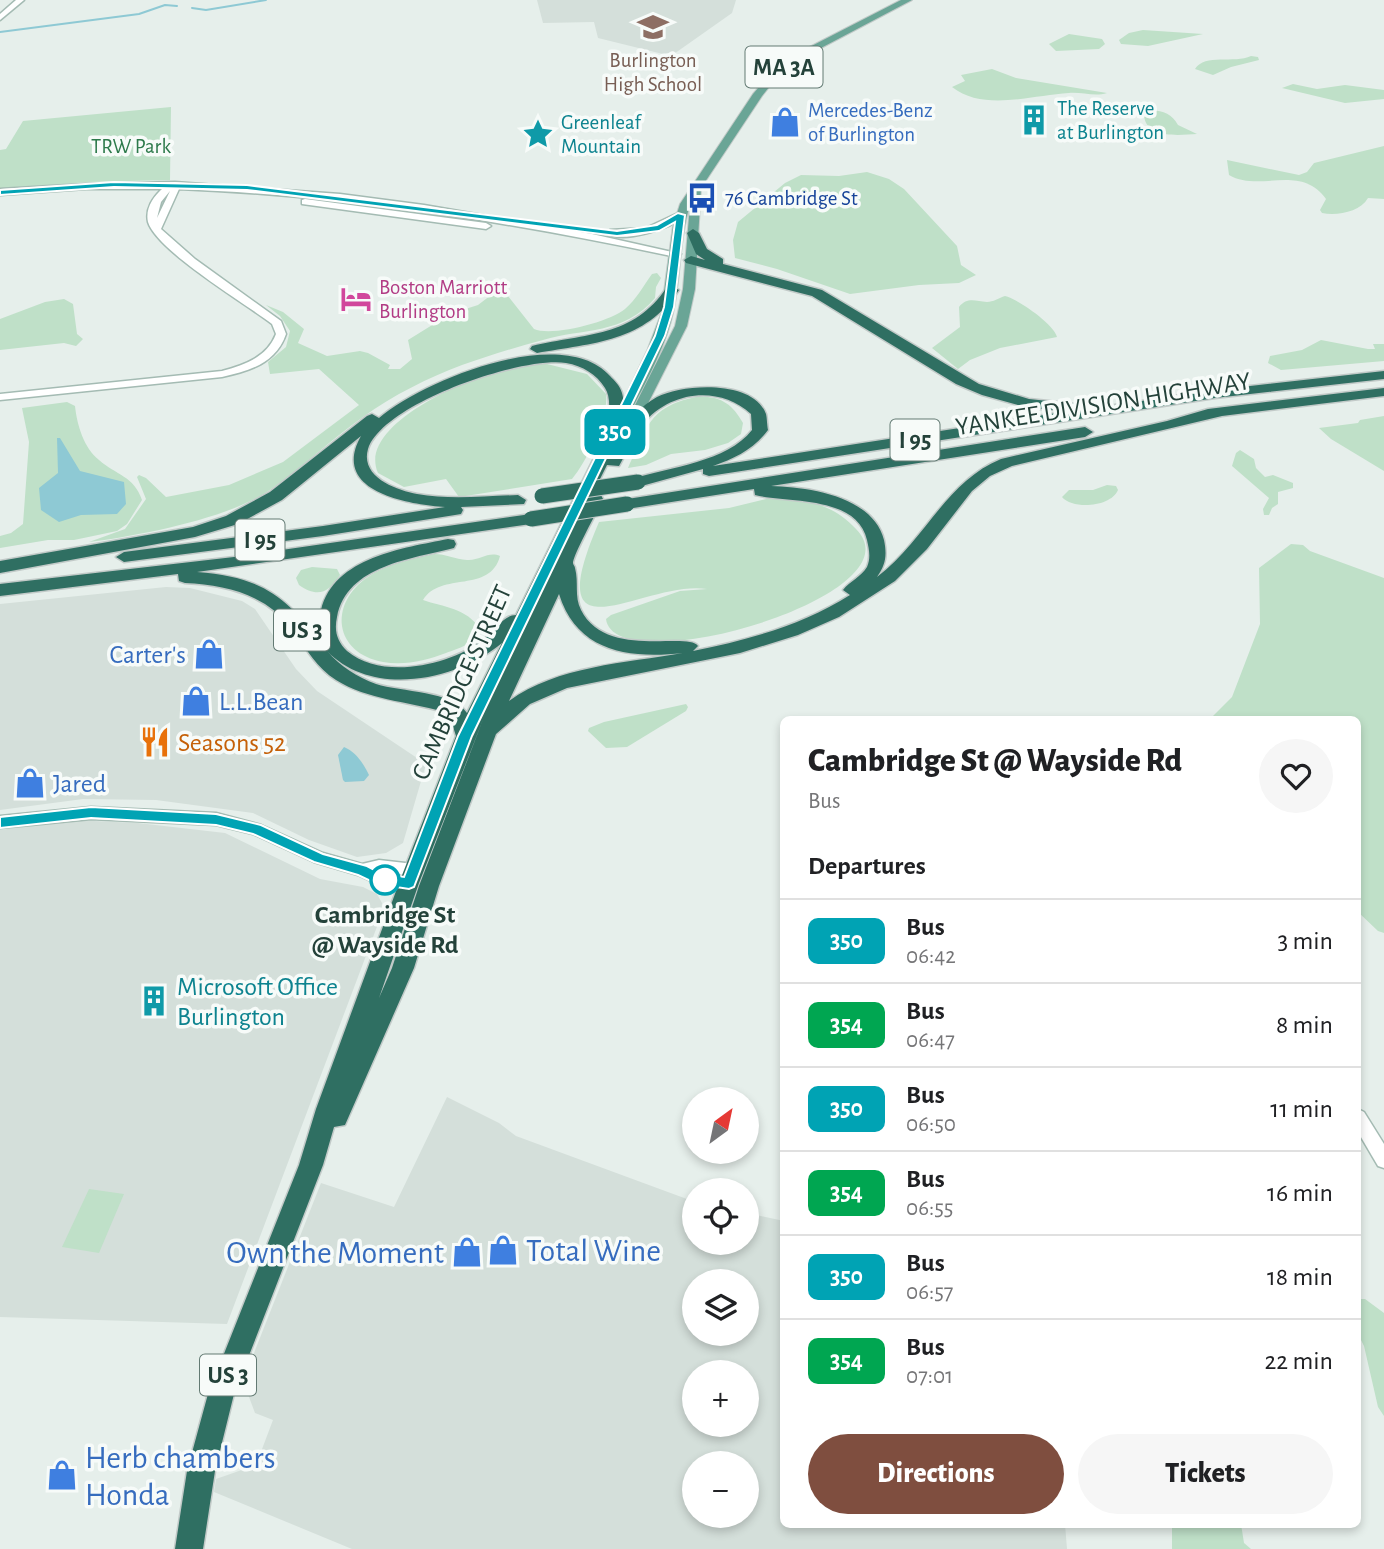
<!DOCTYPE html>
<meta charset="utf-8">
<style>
:root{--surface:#fff;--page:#f6f6f6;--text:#202124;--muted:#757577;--line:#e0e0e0;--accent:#7f4e3f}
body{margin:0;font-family:"Alegreya Sans",sans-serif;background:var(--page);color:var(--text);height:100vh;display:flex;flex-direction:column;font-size:26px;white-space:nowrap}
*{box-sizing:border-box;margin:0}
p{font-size:23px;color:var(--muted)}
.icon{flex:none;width:38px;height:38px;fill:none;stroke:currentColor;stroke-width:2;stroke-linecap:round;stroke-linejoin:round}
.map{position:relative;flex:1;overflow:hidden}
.panel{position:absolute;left:780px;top:716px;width:581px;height:812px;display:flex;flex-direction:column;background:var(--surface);border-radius:10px;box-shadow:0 4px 10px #0003}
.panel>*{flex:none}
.badge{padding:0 14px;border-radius:10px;font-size:24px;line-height:46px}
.needle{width:46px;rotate:33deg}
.buttons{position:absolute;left:682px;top:1087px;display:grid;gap:14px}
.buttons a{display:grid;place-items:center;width:77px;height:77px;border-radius:50%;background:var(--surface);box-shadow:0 4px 10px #0003;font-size:35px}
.map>.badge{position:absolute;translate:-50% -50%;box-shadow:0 0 0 4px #fff}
h2{padding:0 28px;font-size:26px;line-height:63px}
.round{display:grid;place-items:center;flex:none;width:74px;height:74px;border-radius:37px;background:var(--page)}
.summary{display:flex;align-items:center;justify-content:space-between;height:119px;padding:0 28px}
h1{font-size:33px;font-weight:800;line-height:52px}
.primary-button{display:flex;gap:14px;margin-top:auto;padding:14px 28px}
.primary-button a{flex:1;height:80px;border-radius:42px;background:var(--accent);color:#fff;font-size:28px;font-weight:800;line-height:80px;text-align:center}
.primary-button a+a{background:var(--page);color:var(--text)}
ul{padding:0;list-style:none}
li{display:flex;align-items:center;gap:21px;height:84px;padding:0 28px;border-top:2px solid var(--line)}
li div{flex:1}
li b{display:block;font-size:26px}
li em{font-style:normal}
li .badge{min-width:77px;font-weight:700;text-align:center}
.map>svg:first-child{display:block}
.built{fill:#d4dfda;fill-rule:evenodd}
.green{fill:#bfe0c8}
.water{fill:#8ec9d4}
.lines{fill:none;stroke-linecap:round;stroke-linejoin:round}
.stream{stroke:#8ec9d4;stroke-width:2}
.secondary-casing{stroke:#a4bbb3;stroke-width:3}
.primary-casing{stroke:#c2cac8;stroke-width:2}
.highway-casing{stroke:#c2cac8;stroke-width:3}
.secondary{fill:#fff;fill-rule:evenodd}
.primary{fill:#6aa596;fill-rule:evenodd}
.highway{fill:#2f6f62;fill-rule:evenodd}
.highway-bridge-casing{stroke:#c2cac8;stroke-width:17;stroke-linecap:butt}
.highway-bridge{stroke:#2f6f62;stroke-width:15}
.line{fill:#00a3b4;stroke:#fff;stroke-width:2}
.stop-dot{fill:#fff;stroke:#00a3b4;stroke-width:3.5}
.labels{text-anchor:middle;stroke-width:7;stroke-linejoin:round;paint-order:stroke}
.far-education-label{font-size:21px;fill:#785e54;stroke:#f7fbf9}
.far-culture-label{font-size:21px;fill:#0d838f;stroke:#f7fbf9;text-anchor:start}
.far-shop-label{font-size:21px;fill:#366cbe;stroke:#f7fbf9;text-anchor:start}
.far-park-label{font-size:21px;fill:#2d7a4b;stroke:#f7fbf9}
.far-transit-label{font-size:21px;fill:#164399;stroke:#f7fbf9;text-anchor:start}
.far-hotel-label{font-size:21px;fill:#b23c85;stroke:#f7fbf9;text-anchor:start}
.shield{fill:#f7fbf9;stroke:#637a73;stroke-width:2}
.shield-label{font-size:24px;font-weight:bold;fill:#24423a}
.street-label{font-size:26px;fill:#24423a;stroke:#f7fbf9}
.shop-label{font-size:26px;fill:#366cbe;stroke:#f7fbf9;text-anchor:start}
.food-label{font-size:26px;fill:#c56008;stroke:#f7fbf9;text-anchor:start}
.stop-label{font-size:26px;font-weight:bold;fill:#24423a;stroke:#f7fbf9}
.culture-label{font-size:26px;fill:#0d838f;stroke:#f7fbf9;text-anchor:start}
.near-shop-label{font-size:32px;fill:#366cbe;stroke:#f7fbf9;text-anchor:start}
</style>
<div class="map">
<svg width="1384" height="1549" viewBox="0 0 1384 1549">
<rect width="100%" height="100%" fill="#e6efeb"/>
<g class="built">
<path d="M537,0H736L732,13L671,56L598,38L594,22L543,23Z"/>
<path d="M166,587L190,588L242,601L255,609L296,669L317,691L426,764L403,843L386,853L357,857L309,840L253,813L156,800L83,799L0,810V604Z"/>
<path d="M73,820L138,823L225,833L320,879L363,887L377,894L382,903L381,916L227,1324L0,1317V830Z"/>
<path d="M447,1097L499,1123L516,1136L695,1202V1242H747V1213L784,1221V1524H1065L1067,1549H352L214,1492L216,1479L256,1465L273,1420L255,1413L243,1381L321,1183L394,1207ZM695,1281H747V1334H695ZM695,1372H747V1424H695ZM695,1463H747V1516H695Z"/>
</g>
<g class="green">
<path d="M1143,30L1203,34L1148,46L1121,44L1119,40L1129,33Z"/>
<path d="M1069,34L1102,39L1105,44L1099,49L1056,51L1049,44Z"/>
<path d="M1251,56L1258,57L1259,60L1231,67L1213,75L1195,69C1205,53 1234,64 1251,56Z"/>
<path d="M992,69L1016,78L1107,93C1095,97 1082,92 1069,93C1032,95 984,112 952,87L965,81L961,75Z"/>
<path d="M1293,84L1317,89L1345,85L1384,90V99L1345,103L1282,88Z"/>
<path d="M171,107L170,180L89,182L0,189V150L6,149L23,121Z"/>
<path d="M1151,110C1164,111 1172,114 1178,125L1197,134C1179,135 1147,139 1144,116Z"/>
<path d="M1384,146V199L1368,198C1360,212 1337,216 1322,213L1320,210L1326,199C1300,163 1260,193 1229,175L1227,160L1299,175L1307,172L1314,163Z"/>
<path d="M867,172L889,179L904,189L957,246L961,265L976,275L959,283L919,285L850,294L777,269L735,258L733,240L738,222L785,183L801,175L839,176Z"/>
<path d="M657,273L661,278L656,287L655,298C624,335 583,328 543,340C516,347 488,356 462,365C428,378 393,395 363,417C330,440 301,469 267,492C225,519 138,536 89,542L125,529L146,499L137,477L139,475L146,478L166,497L229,485L283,462L359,405L319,369L270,374L268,362L286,347L290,331L280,316L266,305L283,312L304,329L298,343L327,356L360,351L368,353L390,365L388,369H400L412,359L408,340L450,314L478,305L499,289L504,291L534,329C552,337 609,322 625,309C636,300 644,285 652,274Z"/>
<path d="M1005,296C1018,299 1055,325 1057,337L1000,348L970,360L958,369L932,348L960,327L959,307C967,297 975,301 987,302C993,302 999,298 1005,296Z"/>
<path d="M64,299L73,304L77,334L83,339L76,346L64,343L0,350V319L45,302Z"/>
<path d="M1321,340L1368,349H1375L1373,344H1384V361L1281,370L1268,363L1270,356L1302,350Z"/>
<path d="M543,363L587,374L606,394C609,417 587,461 572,479L459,497L446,479L404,487L378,473C357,426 462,382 495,371C510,366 527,365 543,363Z"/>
<path d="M696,397C719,395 732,403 743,423L741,434L728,443L705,450L671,454L646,465L628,468C647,428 648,407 696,397Z"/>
<path d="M67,402L75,406C77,425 84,448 99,460C116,475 134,476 142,500L127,524L117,531L74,540H48L0,548V536L11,533L23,524L29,442L22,408Z"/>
<path d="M1384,416V471L1331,439L1319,428L1358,423L1360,420Z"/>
<path d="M1240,450L1254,459L1256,468L1265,477L1273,475L1293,483V488L1278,492V504L1272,508L1269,515H1264L1263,509L1269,498L1232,466L1236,453Z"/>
<path d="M1107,485L1116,486L1118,490C1111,507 1073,510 1062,497L1069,490H1093Z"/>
<path d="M774,497C807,500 833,504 856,529C923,596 614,684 606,619L611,615L680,591L707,589C644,579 536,668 599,522L729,508Z"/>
<path d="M1291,544L1303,545L1310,551L1384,578V933L1378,931L1358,912V719H1210L1232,697L1260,624L1259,568Z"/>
<path d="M434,554C446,554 455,559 467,560C480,561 488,551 500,556C490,594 441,571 423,600C443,607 467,608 480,629C476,644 459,648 446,653C427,660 405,666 383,662C334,653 328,604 368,577C386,564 413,559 434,554Z"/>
<path d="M312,567L337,569L340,575C329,593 317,598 299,585L296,578L301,570Z"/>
<path d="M686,704L688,707L686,711L627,747L606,748L588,731L589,728L604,722Z"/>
<path d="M89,1189L124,1194L99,1253L62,1247Z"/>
<path d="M1358,1299H1365L1384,1313V1416L1378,1407L1364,1346L1358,1334Z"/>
<path d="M1172,1524H1241L1244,1543L1251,1549H1172Z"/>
</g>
<g class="water">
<path d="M57,438H60L80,471L124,482L126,504L117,514L81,515L59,522L41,510L39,488L58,473Z"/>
<path d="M344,747C356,752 363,763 369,775L364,781L345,782L343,780L338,755Z"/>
</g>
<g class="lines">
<g class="stream">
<path d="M192,8L206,10L266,0"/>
<path d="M0,32L139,14L165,5L177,6"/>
</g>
<g class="secondary-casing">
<g id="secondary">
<path d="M16,0H24L0,20V14Z"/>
<path d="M175,182L340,194L424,205L592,234L681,254L676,257C510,222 350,196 179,189L161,229L195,259L281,321L286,334C276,363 250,371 222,377L0,400V394L222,371C245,365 267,357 276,334L272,324C246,304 157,251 148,222C145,209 153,197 162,189H86L0,195V189L86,184ZM170,191L157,218L161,202Z"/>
<path d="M305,199L486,223L491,226L486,229L302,204V200Z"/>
<path d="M678,213L686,215C670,229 624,244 605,233L610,230L646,228Z"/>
<path d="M91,807L216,813L261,825L323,853L362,864L379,860L414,864L419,866L421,870L419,874L414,876L379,872L414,879L416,883L414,887L409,889L377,884L358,875L314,862L253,834L216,825L91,819L0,828V816Z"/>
<path d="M1358,1109L1364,1112L1384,1144V1168L1378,1166L1358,1132Z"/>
</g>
</g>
<g class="primary-casing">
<path id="primary" d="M901,0H912L802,58L777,77L762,96L701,188L695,289L687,326L634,431L628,435L624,434L622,431L675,326L683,289L690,205C679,240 681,277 673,313C664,354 638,395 620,433L614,437L610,436L608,433L647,351L661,314L673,226L680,204L753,94L771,73L796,54Z"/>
</g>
<g class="highway-casing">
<g id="highway">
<path d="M693,229L699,233L707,249L723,259V264L822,290L979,384L1029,399L1077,404L1079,407L1075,411L1215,390L1384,371V379L1215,398L709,476L703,474V469L638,487L632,485L630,482L632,479C670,467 727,462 752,430L751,414C719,385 670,391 643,424C633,437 627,452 619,466L607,465L592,495H601L603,499C598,510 573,555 573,563C573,565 575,566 575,568C579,583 574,596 581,610C606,660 688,631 698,646L693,651C748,640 803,625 850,595L843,590C850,581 861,577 867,567C871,558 869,549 867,540C857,495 787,503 755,495L754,489L627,509L619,504L621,500L1085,427L1093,432L1085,437L771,486C808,487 873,496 884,540C887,555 886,564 877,577C924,542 945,482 1001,459L1167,421L1208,409L1384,388V396L1222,416L1012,466L990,476L972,491L927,549L895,581L839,617L798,635L740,653L567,688L530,704L496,734L439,886L414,968L345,1125L334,1127L323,1165L234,1394L215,1471L203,1549H175L187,1471L208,1394L299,1165L316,1109L399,883L456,736L450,717L444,712C407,701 368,700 336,680C317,668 306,649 294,631C267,595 228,585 185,583L179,581L178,574L0,596V584L234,557L531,514L537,515L539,519L531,524L197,572C262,577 286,596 324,647C318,634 317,624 321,610C334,557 404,548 448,539L454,540L456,544L454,548C412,559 347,565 337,617C334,631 337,641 347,651C383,681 450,665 483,640C494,632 503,615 516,615L603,440C606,425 614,402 605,388C596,374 583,366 566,363C522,356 383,403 368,449C360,477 396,490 417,494C450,500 485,496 518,495L526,500L524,504L461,507L463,510L461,514L455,515L323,536L124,562L116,557L124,552L323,526L445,507C406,504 330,491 361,436L282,500L238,524L195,537L0,573V561L193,527L226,516L270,492L367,416L372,414L379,418C424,380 563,323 610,376C615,381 620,386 622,393C626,407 622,422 620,436C629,421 640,406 657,397C682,384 753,379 766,414C767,418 767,425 768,430C753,450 735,458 713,466L1070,411L1029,408L982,395L956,384L812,296L686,263L684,260L691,256L705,260L696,254L687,233ZM559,594C577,652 629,659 683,653C626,663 557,666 509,701ZM502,643L467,713C453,691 401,692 376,684C357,677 340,666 327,651C372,698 456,681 502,643ZM484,717L419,886L392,968L379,998L419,883Z"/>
<path d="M672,286L679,290C645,342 593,343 537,353L530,349L532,346C586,333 633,338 667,287Z"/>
</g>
</g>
<use href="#secondary" class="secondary"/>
<use href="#primary" class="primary"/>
<use href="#highway" class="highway"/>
<g class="highway-bridge-casing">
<g id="highway-bridge">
<path d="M542,496L638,482"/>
<path d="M531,519L627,504"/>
</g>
</g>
<use href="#highway-bridge" class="highway-bridge"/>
</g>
<path class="line" d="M114,182L247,185L617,231L657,225L678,213L685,215L674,307L665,336L472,736L414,887L409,889L377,884L358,875L314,862L253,834L216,825L91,818L0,828V817L91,807L216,814L261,825L323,854L367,866L380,873L404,877L458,736L655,336L664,307L675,222L659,231L617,236L247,190L114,187L0,195V190Z"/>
<defs>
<g id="school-bare" transform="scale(2.415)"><path d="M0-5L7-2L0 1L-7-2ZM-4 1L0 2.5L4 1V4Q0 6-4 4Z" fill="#8d6e63" stroke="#f7fbf9" stroke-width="2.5" paint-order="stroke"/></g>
<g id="building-bare" transform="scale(2.415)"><path d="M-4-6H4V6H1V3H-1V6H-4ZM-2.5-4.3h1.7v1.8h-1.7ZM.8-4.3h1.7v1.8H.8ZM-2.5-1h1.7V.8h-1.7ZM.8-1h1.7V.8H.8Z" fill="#0f9aa8" stroke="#f7fbf9" stroke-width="2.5" paint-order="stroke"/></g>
<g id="shop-bare" transform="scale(2.415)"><path d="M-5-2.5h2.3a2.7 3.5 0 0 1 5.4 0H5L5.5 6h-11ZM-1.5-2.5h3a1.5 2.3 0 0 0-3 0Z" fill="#3f7fe0" stroke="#f7fbf9" stroke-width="2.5" paint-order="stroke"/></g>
<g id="sight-bare" transform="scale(2.415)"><path d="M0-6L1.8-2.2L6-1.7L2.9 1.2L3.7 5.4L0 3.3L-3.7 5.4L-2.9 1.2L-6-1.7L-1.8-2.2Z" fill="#0f9aa8" stroke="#f7fbf9" stroke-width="2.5" paint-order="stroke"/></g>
<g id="bus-bare" transform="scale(2.415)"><path d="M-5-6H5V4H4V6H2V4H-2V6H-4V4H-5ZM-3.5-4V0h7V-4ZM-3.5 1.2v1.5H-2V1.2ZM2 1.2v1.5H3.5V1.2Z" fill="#1a4fb4" stroke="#f7fbf9" stroke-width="2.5" paint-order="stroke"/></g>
<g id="hotel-bare" transform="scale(2.415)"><path d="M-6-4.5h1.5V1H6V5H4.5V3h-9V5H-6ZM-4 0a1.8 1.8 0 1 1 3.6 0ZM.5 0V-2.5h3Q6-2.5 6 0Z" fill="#d1479c" stroke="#f7fbf9" stroke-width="2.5" paint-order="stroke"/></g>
<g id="restaurant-bare" transform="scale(2.415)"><path d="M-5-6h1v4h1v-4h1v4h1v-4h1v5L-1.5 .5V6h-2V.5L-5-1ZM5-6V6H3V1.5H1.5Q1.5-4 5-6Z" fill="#e8710a" stroke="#f7fbf9" stroke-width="2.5" paint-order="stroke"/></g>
</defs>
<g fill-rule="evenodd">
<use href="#school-bare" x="653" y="27"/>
<use href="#building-bare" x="1034" y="120"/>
<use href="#shop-bare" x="785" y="122"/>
<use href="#sight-bare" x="538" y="134"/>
<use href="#bus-bare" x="702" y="198"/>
<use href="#hotel-bare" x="356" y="299"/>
<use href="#shop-bare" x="209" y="654"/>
<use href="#shop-bare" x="196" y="701"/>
<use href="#restaurant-bare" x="155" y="742"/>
<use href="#shop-bare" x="30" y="783"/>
<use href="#building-bare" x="154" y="1001"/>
<use href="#shop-bare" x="503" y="1250"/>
<use href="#shop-bare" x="467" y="1252"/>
<use href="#shop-bare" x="62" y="1475"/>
</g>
<circle class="stop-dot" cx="385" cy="880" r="14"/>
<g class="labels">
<g class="far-education-label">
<text x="653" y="67">Burlington<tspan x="653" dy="24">High School</tspan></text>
</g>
<g class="far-culture-label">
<text x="1057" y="115">The Reserve<tspan x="1057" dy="24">at Burlington</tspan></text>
<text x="561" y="129">Greenleaf<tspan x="561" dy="24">Mountain</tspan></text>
</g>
<g class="far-shop-label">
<text x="808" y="117">Mercedes-Benz<tspan x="808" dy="24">of Burlington</tspan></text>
</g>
<g class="far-park-label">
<text x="131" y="153">TRW Park</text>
</g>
<g class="far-transit-label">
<text x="725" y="205">76 Cambridge St</text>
</g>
<g class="far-hotel-label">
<text x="379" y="294">Boston Marriott<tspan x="379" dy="24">Burlington</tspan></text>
</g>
<g class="shield">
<rect x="745.5" y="46.5" width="77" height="41" rx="5"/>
<rect x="890.5" y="419.5" width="49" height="41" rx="5"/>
<rect x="235.5" y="519.5" width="49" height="41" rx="5"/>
<rect x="274" y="609.5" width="56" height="41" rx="5"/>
<rect x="200" y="1354.5" width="56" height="41" rx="5"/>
</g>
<g class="shield-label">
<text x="784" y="75">MA 3A</text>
<text x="915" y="448">I 95</text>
<text x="260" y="548">I 95</text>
<text x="302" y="638">US 3</text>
<text x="228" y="1383">US 3</text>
</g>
<g class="street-label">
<text transform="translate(1103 403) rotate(-9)" y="9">YANKEE DIVISION HIGHWAY</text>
<text transform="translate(461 682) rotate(-66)" y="9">CAMBRIDGE STREET</text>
</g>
<g class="shop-label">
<text x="186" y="663" text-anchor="end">Carter's</text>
<text x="219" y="710">L.L.Bean</text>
<text x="53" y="792">Jared</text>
</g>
<g class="food-label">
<text x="178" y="751">Seasons 52</text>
</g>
<g class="stop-label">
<text x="385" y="923">Cambridge St<tspan x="385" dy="30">@ Wayside Rd</tspan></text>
</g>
<g class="culture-label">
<text x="177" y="995">Microsoft Office<tspan x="177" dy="30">Burlington</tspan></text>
</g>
<g class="near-shop-label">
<text x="526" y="1261">Total Wine</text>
<text x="444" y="1263" text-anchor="end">Own the Moment</text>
<text x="85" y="1468">Herb chambers<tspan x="85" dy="37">Honda</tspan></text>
</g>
</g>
</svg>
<div class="buttons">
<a><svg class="needle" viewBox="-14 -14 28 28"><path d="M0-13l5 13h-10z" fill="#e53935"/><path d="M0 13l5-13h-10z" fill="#757577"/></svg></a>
<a><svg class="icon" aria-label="locate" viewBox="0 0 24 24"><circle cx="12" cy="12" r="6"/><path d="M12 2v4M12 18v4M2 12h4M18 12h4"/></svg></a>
<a><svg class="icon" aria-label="layers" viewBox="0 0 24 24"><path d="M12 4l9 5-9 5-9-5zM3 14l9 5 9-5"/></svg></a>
<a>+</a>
<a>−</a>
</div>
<b class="badge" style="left:615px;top:432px;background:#00a3b4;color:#fff">350</b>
<section class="panel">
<div class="summary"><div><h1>Cambridge St @ Wayside Rd</h1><p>Bus</p></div><a class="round"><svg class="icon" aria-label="heart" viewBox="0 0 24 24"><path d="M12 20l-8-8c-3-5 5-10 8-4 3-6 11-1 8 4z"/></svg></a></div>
<h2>Departures</h2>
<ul>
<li><span class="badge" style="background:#00a3b4;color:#fff">350</span><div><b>Bus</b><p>06:42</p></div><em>3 min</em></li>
<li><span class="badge" style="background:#00a651;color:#fff">354</span><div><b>Bus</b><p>06:47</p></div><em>8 min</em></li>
<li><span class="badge" style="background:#00a3b4;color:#fff">350</span><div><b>Bus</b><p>06:50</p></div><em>11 min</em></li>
<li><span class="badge" style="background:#00a651;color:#fff">354</span><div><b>Bus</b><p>06:55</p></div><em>16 min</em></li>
<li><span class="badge" style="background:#00a3b4;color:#fff">350</span><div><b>Bus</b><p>06:57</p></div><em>18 min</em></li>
<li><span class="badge" style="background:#00a651;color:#fff">354</span><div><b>Bus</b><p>07:01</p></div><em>22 min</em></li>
</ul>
<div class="primary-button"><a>Directions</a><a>Tickets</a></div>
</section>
</div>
